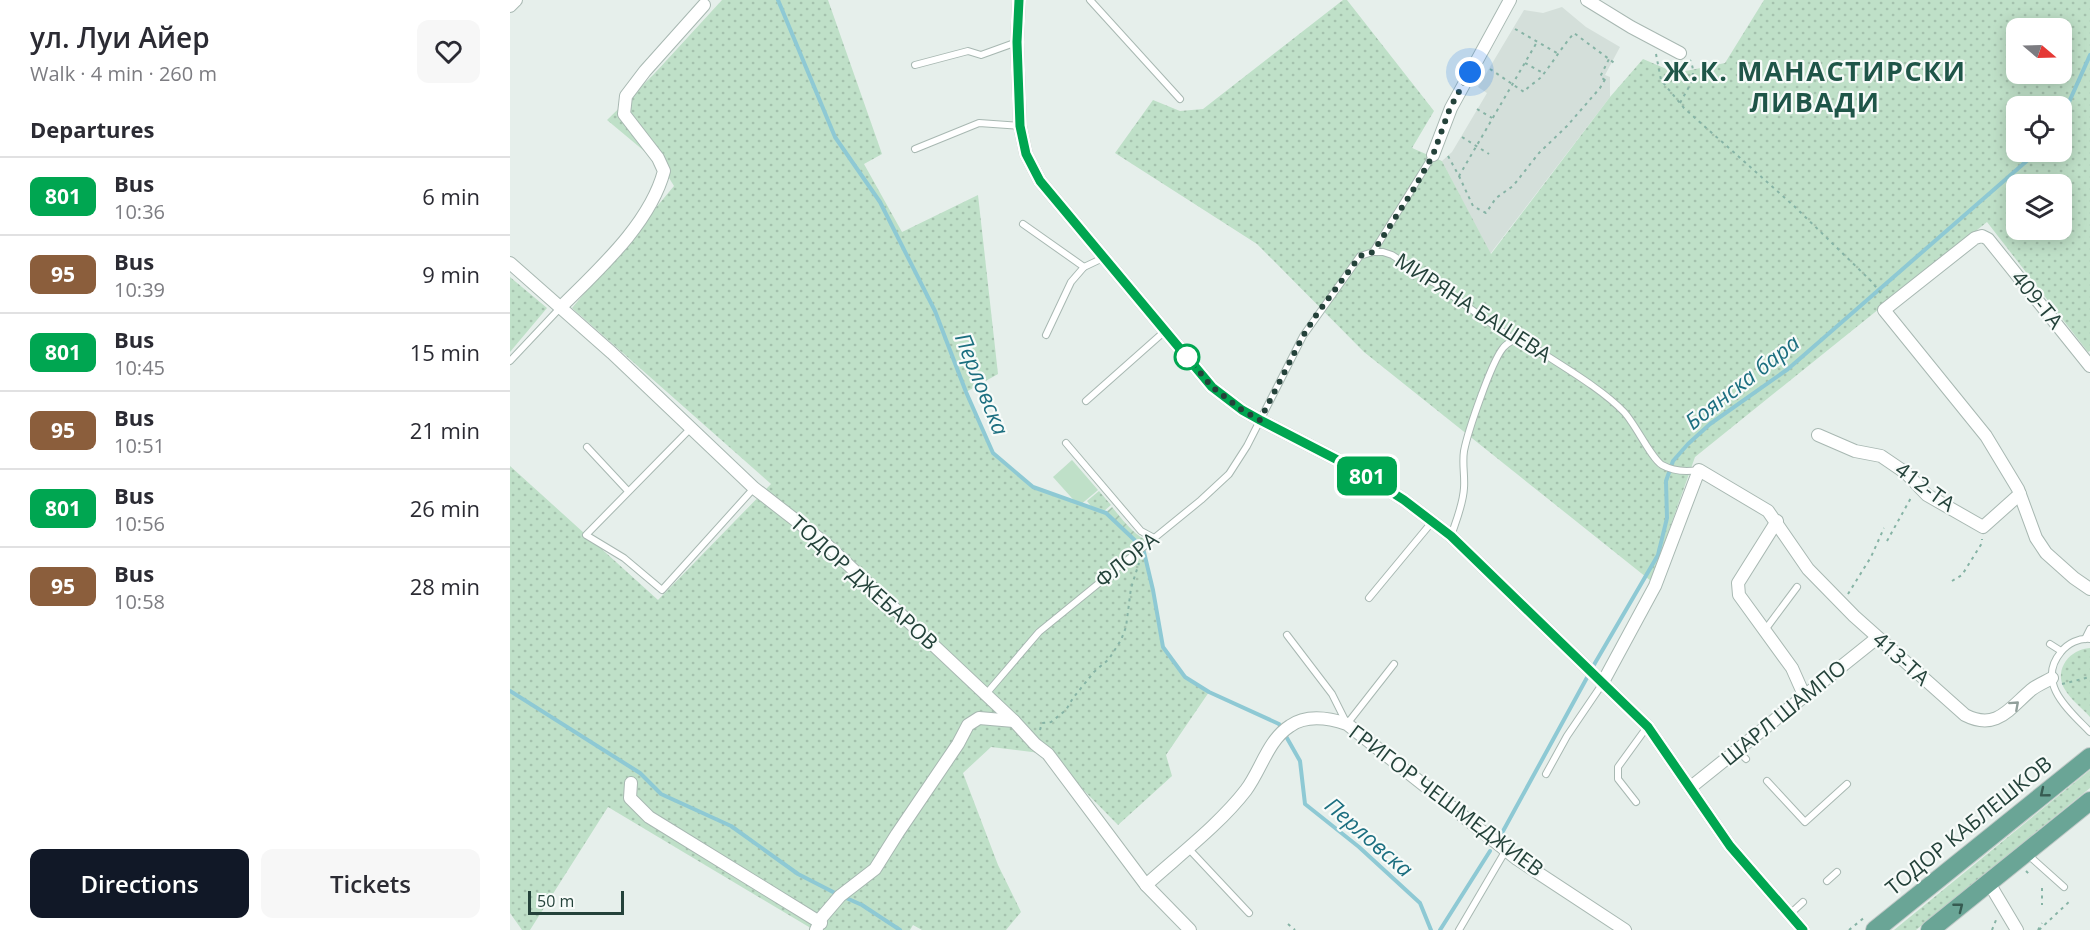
<!DOCTYPE html>
<meta charset="utf-8">
<style>
:root{--surface:#fff;--page:#f7f7f7;--text:#2b2b33;--muted:#7c7c81;--line:#e1e1e2;--accent:#111827}
body{margin:0;font-family:"Open Sans",sans-serif;background:var(--page);color:var(--text);height:100vh;display:flex;flex-direction:column;font-size:22px;white-space:nowrap}
*{box-sizing:border-box;margin:0}
p{font-size:20px;color:var(--muted)}
.icon{flex:none;width:33px;height:33px;fill:none;stroke:currentColor;stroke-width:2;stroke-linecap:round;stroke-linejoin:round}
.map{position:relative;flex:1;overflow:hidden}
.drawer{display:flex;flex-direction:column;background:var(--surface);width:510px}
.drawer>*{flex:none}
.badge{padding:0 12px;border-radius:9px;font-size:21px;line-height:39px}
.needle{width:39px;rotate:109deg}
.buttons{position:absolute;left:1496px;top:18px;display:grid;gap:12px}
.buttons a{display:grid;place-items:center;width:66px;height:66px;border-radius:12px;background:var(--surface);box-shadow:0 3px 15px #0003;font-size:30px}
.scale{position:absolute;left:18px;bottom:15px;width:96px;box-sizing:border-box;padding-left:6px;border:3px solid #24423a;border-top:0;font-size:16px;line-height:21px;white-space:nowrap;color:#24423a;-webkit-text-stroke:4px #f7fbf9;paint-order:stroke}
.you{position:absolute;width:30px;height:30px;margin:-15px;border:4px solid #fff;border-radius:50%;background:#1a73e8;box-shadow:0 0 0 9px #1a73e833}
.map>.badge{position:absolute;translate:-50% -50%;box-shadow:0 0 0 3px #fff}
h2{padding:0 30px;font-size:22px;line-height:54px}
.round{display:grid;place-items:center;flex:none;width:63px;height:63px;border-radius:12px;background:var(--page)}
.overview{display:flex;align-items:center;justify-content:space-between;height:102px;padding:0 30px}
h1{font-size:28px;font-weight:600;line-height:45px}
.cta{display:flex;gap:12px;margin-top:auto;padding:12px 30px}
.cta a{flex:1;height:69px;border-radius:12px;background:var(--accent);color:#fff;font-size:24px;font-weight:600;line-height:69px;text-align:center}
.cta a+a{background:var(--page);color:var(--text)}
ul{padding:0;list-style:none}
li{display:flex;align-items:center;gap:18px;height:78px;padding:0 30px;border-top:2px solid var(--line)}
li div{flex:1}
li b{display:block;font-size:22px}
li em{font-style:normal}
li .badge{min-width:66px;font-weight:700;text-align:center}
main{display:flex;flex:1;min-height:0}
.map>svg:first-child{display:block}
.built{fill:#d4dfda}
.grass{fill:url(#grass-dots);fill-rule:evenodd}
.garden{fill:url(#garden-furrows)}
.pitch{fill:#bfe0c8}
.lines{fill:none;stroke-linecap:round;stroke-linejoin:round}
.stream{stroke:#8ec9d4;stroke-width:4}
.service-casing{stroke:#a8b8b2;stroke-width:8}
.minor-casing{stroke:#a8b8b2;stroke-width:14}
.primary-casing{stroke:#c2cac8;stroke-width:20}
.path{stroke:#86b3a5;stroke-width:2;stroke-dasharray:3 4.5;stroke-linecap:butt}
.service{stroke:#fff;stroke-width:6}
.minor{stroke:#fff;stroke-width:12}
.primary{stroke:#6aa596;stroke-width:18}
.oneway{stroke:#92a09c}
.oneway2{stroke:#365b51}
.line-casing{stroke:#fff;stroke-width:14}
.line{stroke:#00a651;stroke-width:9}
.walk{stroke:#24423a;stroke-width:6;stroke-dasharray:0 10.8}
.stop-dot{fill:#fff;stroke:#00a651;stroke-width:3}
.labels{text-anchor:middle;stroke-width:4.5;stroke-linejoin:round;paint-order:stroke}
.street-label{font-size:21px;fill:#24423a;stroke:#f7fbf9}
.water-label{font-size:22px;font-style:italic;fill:#1c6f80;stroke:#f7fbf9}
.district-label{font-size:27px;font-weight:bold;letter-spacing:1.5px;fill:#1f5548;stroke:#f7fbf9}
</style>
<main>
<section class="drawer">
<div class="overview"><div><h1>ул. Луи Айер</h1><p>Walk · 4 min · 260 m</p></div><a class="round"><svg class="icon" aria-label="heart" viewBox="0 0 24 24"><path d="M12 20l-8-8c-3-5 5-10 8-4 3-6 11-1 8 4z"/></svg></a></div>
<h2>Departures</h2>
<ul>
<li><span class="badge" style="background:#00a651;color:#fff">801</span><div><b>Bus</b><p>10:36</p></div><em>6 min</em></li>
<li><span class="badge" style="background:#8b5e3c;color:#fff">95</span><div><b>Bus</b><p>10:39</p></div><em>9 min</em></li>
<li><span class="badge" style="background:#00a651;color:#fff">801</span><div><b>Bus</b><p>10:45</p></div><em>15 min</em></li>
<li><span class="badge" style="background:#8b5e3c;color:#fff">95</span><div><b>Bus</b><p>10:51</p></div><em>21 min</em></li>
<li><span class="badge" style="background:#00a651;color:#fff">801</span><div><b>Bus</b><p>10:56</p></div><em>26 min</em></li>
<li><span class="badge" style="background:#8b5e3c;color:#fff">95</span><div><b>Bus</b><p>10:58</p></div><em>28 min</em></li>
</ul>
<div class="cta"><a>Directions</a><a>Tickets</a></div>
</section>
<div class="map">
<svg width="1580" height="930" viewBox="0 0 1580 930">
<defs>
<pattern id="grass-dots" width="8" height="8" patternUnits="userSpaceOnUse" patternTransform="scale(1.5)"><rect width="8" height="8" fill="#bfe0c8"/><path d="M2 2h.1M6 6h.1" fill="none" stroke="#a4c1ad" stroke-width="1.8" stroke-linecap="round"/></pattern>
<pattern id="garden-furrows" width="10" height="10" patternUnits="userSpaceOnUse" patternTransform="scale(1.5)"><rect width="10" height="10" fill="#bfe0c8"/><path d="M-1 1l2-2M0 10L10 0M9 11l2-2" fill="none" stroke="#a4c1ad"/></pattern>
</defs>
<rect width="100%" height="100%" fill="#e6efeb"/>
<path class="built" d="M1052,7L1076,27L1110,47L1095,75L1100,77V97L980,254L932,161L942,152L977,93L968,87L1014,10L1033,13Z"/>
<g class="grass">
<path d="M212,0H318L372,154L354,164L392,232L468,195L488,374L456,392L483,453L523,487L583,509L577,501L589,491L601,505L593,512L633,548L643,590L653,647L675,677L699,692L656,755L662,776L608,825L538,754L481,747L453,773L488,865L511,912L496,930H412L403,925L400,930H304L98,807L20,930H12L0,913V466L148,600L261,484L62,308L164,186L151,165L97,120L144,74Z"/>
<path d="M833,0H837L924,111L902,148L932,161L981,254L1100,97L1133,59L1166,73L1215,63L1254,0H1580V351L1578,352L1477,222L1185,457L1141,581L854,352L747,244L605,153L643,100L670,111L693,109ZM1506,28H1551V74H1506ZM1506,106H1551V152H1506ZM1506,184H1551V230H1506Z"/>
<path d="M0,277L37,308L0,352Z"/>
<path d="M1580,648V717C1572,708 1560,699 1554,688C1544,669 1560,649 1580,648Z"/>
<path d="M1580,770V788L1406,930H1384Z"/>
</g>
<path class="garden" d="M602,507C612,519 622,533 636,540L632,547L596,512Z"/>
<path class="pitch" d="M562,460L588,490L569,506L543,477Z"/>
<g class="lines">
<g class="stream">
<path d="M268,0L325,137L370,202L425,311L456,392L483,453L523,487L596,513L633,548L643,590L653,647L675,677L699,692L769,724L790,761L795,804L849,847L910,903L921,930"/>
<path d="M1551,120L1580,55"/>
<path d="M0,691L130,773L151,794L221,826L288,874L327,894"/>
<path d="M992,833L1085,663L1148,555L1157,518L1156,481L1163,461L1178,444L1200,424L1278,369L1527,152"/>
<path d="M334,897L352,905L390,930"/>
<path d="M930,930L980,851"/>
</g>
<g class="service-casing">
<g id="service">
<path d="M580,0L670,99"/>
<path d="M405,65L458,51L471,55L507,42"/>
<path d="M405,149L469,123L510,126"/>
<path d="M513,224L574,267"/>
<path d="M863,252L923,155"/>
<path d="M536,335L561,282L574,267L593,258"/>
<path d="M0,361L50,308"/>
<path d="M576,401L655,331"/>
<path d="M181,428L76,535L114,558L152,590L244,488"/>
<path d="M556,443L631,531L644,538"/>
<path d="M77,447L118,491"/>
<path d="M941,536C946,521 953,505 954,488C955,475 952,464 954,451C958,431 981,363 993,348C996,344 1000,342 1004,340"/>
<path d="M859,598L922,522"/>
<path d="M1255,630L1287,587"/>
<path d="M777,635L822,694L837,724L884,664"/>
<path d="M1575,639L1580,629"/>
<path d="M1580,639C1569,638 1558,643 1551,652C1525,683 1560,711 1580,732"/>
<path d="M1540,644L1551,651"/>
<path d="M476,694L529,632L691,500L719,474L737,446L793,336L850,256L863,252H873L882,255L926,284L1004,340H1010L1019,344C1048,364 1090,387 1114,412C1126,425 1141,458 1152,465C1163,471 1175,472 1188,470"/>
<path d="M1228,751L1236,759"/>
<path d="M1036,774L1057,736L1093,683"/>
<path d="M1257,781L1295,822L1337,784"/>
<path d="M1126,802L1108,779V767L1137,727"/>
<path d="M678,848L739,913"/>
<path d="M1516,853L1554,887"/>
<path d="M1317,881L1327,872"/>
<path d="M1280,914L1293,902"/>
<path d="M949,930L996,850"/>
</g>
</g>
<g class="minor-casing">
<g id="minor">
<path d="M509,0L507,42L510,126L516,154L530,181L702,387L732,410L750,420L847,470L894,500L941,536L1138,727L1220,846L1293,930"/>
<path d="M1077,0L1121,27L1170,53"/>
<path d="M0,6L6,0"/>
<path d="M923,155L941,108L1000,0"/>
<path d="M0,263L102,353L244,488L315,543L504,721L525,744L538,754L636,885L680,930"/>
<path d="M50,308C88,270 140,224 154,171L148,158L114,114L116,96L135,71L194,5"/>
<path d="M1580,366L1478,239L1472,236L1465,238L1374,310L1476,436L1508,489L1526,538L1536,553L1564,578L1580,589"/>
<path d="M1308,435L1345,451L1371,456L1396,473L1417,495L1473,527L1510,494"/>
<path d="M1267,521L1228,583L1229,595L1282,668L1294,695"/>
<path d="M1093,682L1145,586L1189,470L1258,511L1298,569L1344,616L1455,715C1486,731 1499,709 1521,690C1527,685 1535,682 1542,678"/>
<path d="M121,783L120,798L139,817L311,923"/>
<path d="M1181,787L1367,638"/>
<path d="M1479,883L1507,930"/>
<path d="M636,885C668,856 710,824 736,790C751,770 758,740 780,726C797,714 819,718 837,724L1007,859L1115,930"/>
<path d="M306,930L312,917L330,896L365,869L387,834L448,744L458,725L469,718L504,721"/>
</g>
</g>
<g class="primary-casing">
<g id="primary">
<path d="M1365,930L1580,757"/>
<path d="M1420,930L1580,801"/>
</g>
</g>
<g class="path">
<path d="M1005,29L1047,53"/>
<path d="M1146,54L1151,80L1174,108L1284,206L1361,281L1373,296"/>
<path d="M1015,63L1033,73"/>
<path d="M980,69L1014,92C1019,85 1027,82 1032,76C1043,62 1052,47 1064,33L1107,65"/>
<path d="M1095,80L1090,77L1099,59"/>
<path d="M1170,103C1178,88 1188,76 1180,60"/>
<path d="M967,109L982,118"/>
<path d="M952,137L979,154"/>
<path d="M938,156L949,176L1027,42"/>
<path d="M949,176L963,206L976,213L986,198L1003,186L1029,153L1057,126L1090,88L1097,76"/>
<path d="M1377,541L1402,496"/>
<path d="M1442,581L1452,575L1472,543V539"/>
<path d="M1338,594L1361,557L1374,528"/>
<path d="M1552,684L1580,677"/>
<path d="M530,730L532,723L541,722L556,710L563,698L584,672L599,659L611,640L616,627L621,588L629,563"/>
<path d="M1516,871L1521,876"/>
<path d="M1532,888V905"/>
<path d="M778,924L785,930"/>
<path d="M1339,930L1355,917"/>
<path d="M1482,930L1486,920"/>
<path d="M1528,930L1532,923"/>
<path d="M1529,930L1560,901"/>
</g>
<use href="#service" class="service"/>
<use href="#minor" class="minor"/>
<use href="#primary" class="primary"/>
</g>
<defs><path id="oneway-chevron" d="M-2-3.5L2.5 0L-2 3.5" fill="none" stroke-width="1.6" stroke-linecap="round" stroke-linejoin="round" transform="scale(1.5)"/></defs>
<use class="oneway" href="#oneway-chevron" transform="translate(1505 705) rotate(-42)"/>
<g class="oneway2">
<use href="#oneway-chevron" transform="translate(1534 793) rotate(141)"/>
<use href="#oneway-chevron" transform="translate(1449 907) rotate(-38)"/>
</g>
<g class="lines">
<g class="line-casing">
<path id="line" d="M509,0L507,42L510,126L516,154L530,181L702,387L732,410L750,420L847,470L894,500L941,536L1138,727L1220,846L1293,930"/>
</g>
<use href="#line" class="line"/>
<path class="walk" d="M677,357L702,387L732,410L750,420L793,336L807,314L850,256L863,252L902,192L923,155L940,108L960,72"/>
</g>
<circle class="stop-dot" cx="677" cy="357" r="12"/>
<g class="labels">
<g class="street-label">
<text transform="translate(1527 300) rotate(51)" y="7">409-ТА</text>
<text transform="translate(963 308) rotate(33)" y="7">МИРЯНА БАШЕВА</text>
<text transform="translate(1415 487) rotate(36)" y="7">412-ТА</text>
<text transform="translate(617 560) rotate(-39)" y="7">ФЛОРА</text>
<text transform="translate(354 583) rotate(42)" y="7">ТОДОР ДЖЕБАРОВ</text>
<text transform="translate(1391 659) rotate(42)" y="7">413-ТА</text>
<text transform="translate(1274 713) rotate(-39)" y="7">ШАРЛ ШАМПО</text>
<text transform="translate(936 801) rotate(37)" y="7">ГРИГОР ЧЕШМЕДЖИЕВ</text>
<text transform="translate(1459 826) rotate(-39)" y="7">ТОДОР КАБЛЕШКОВ</text>
</g>
<g class="water-label">
<text transform="translate(1232 382) rotate(-38)" y="8">Боянска бара</text>
<text transform="translate(472 384) rotate(68)" y="8">Перловска</text>
<text transform="translate(859 837) rotate(41)" y="8">Перловска</text>
</g>
<g class="district-label">
<text x="1305" y="81">Ж.К. МАНАСТИРСКИ<tspan x="1305" dy="31">ЛИВАДИ</tspan></text>
</g>
</g>
</svg>
<div class="buttons">
<a><svg class="needle" viewBox="-14 -14 28 28"><path d="M0-13l5 13h-10z" fill="#e53935"/><path d="M0 13l5-13h-10z" fill="#7c7c81"/></svg></a>
<a><svg class="icon" aria-label="locate" viewBox="0 0 24 24"><circle cx="12" cy="12" r="6"/><path d="M12 2v4M12 18v4M2 12h4M18 12h4"/></svg></a>
<a><svg class="icon" aria-label="layers" viewBox="0 0 24 24"><path d="M12 4l9 5-9 5-9-5zM3 14l9 5 9-5"/></svg></a>
</div>
<div class="scale">50 m</div>
<div class="you" style="left:960px;top:72px"></div>
<b class="badge" style="left:857px;top:476px;background:#00a651;color:#fff">801</b>
</div>
</main>
